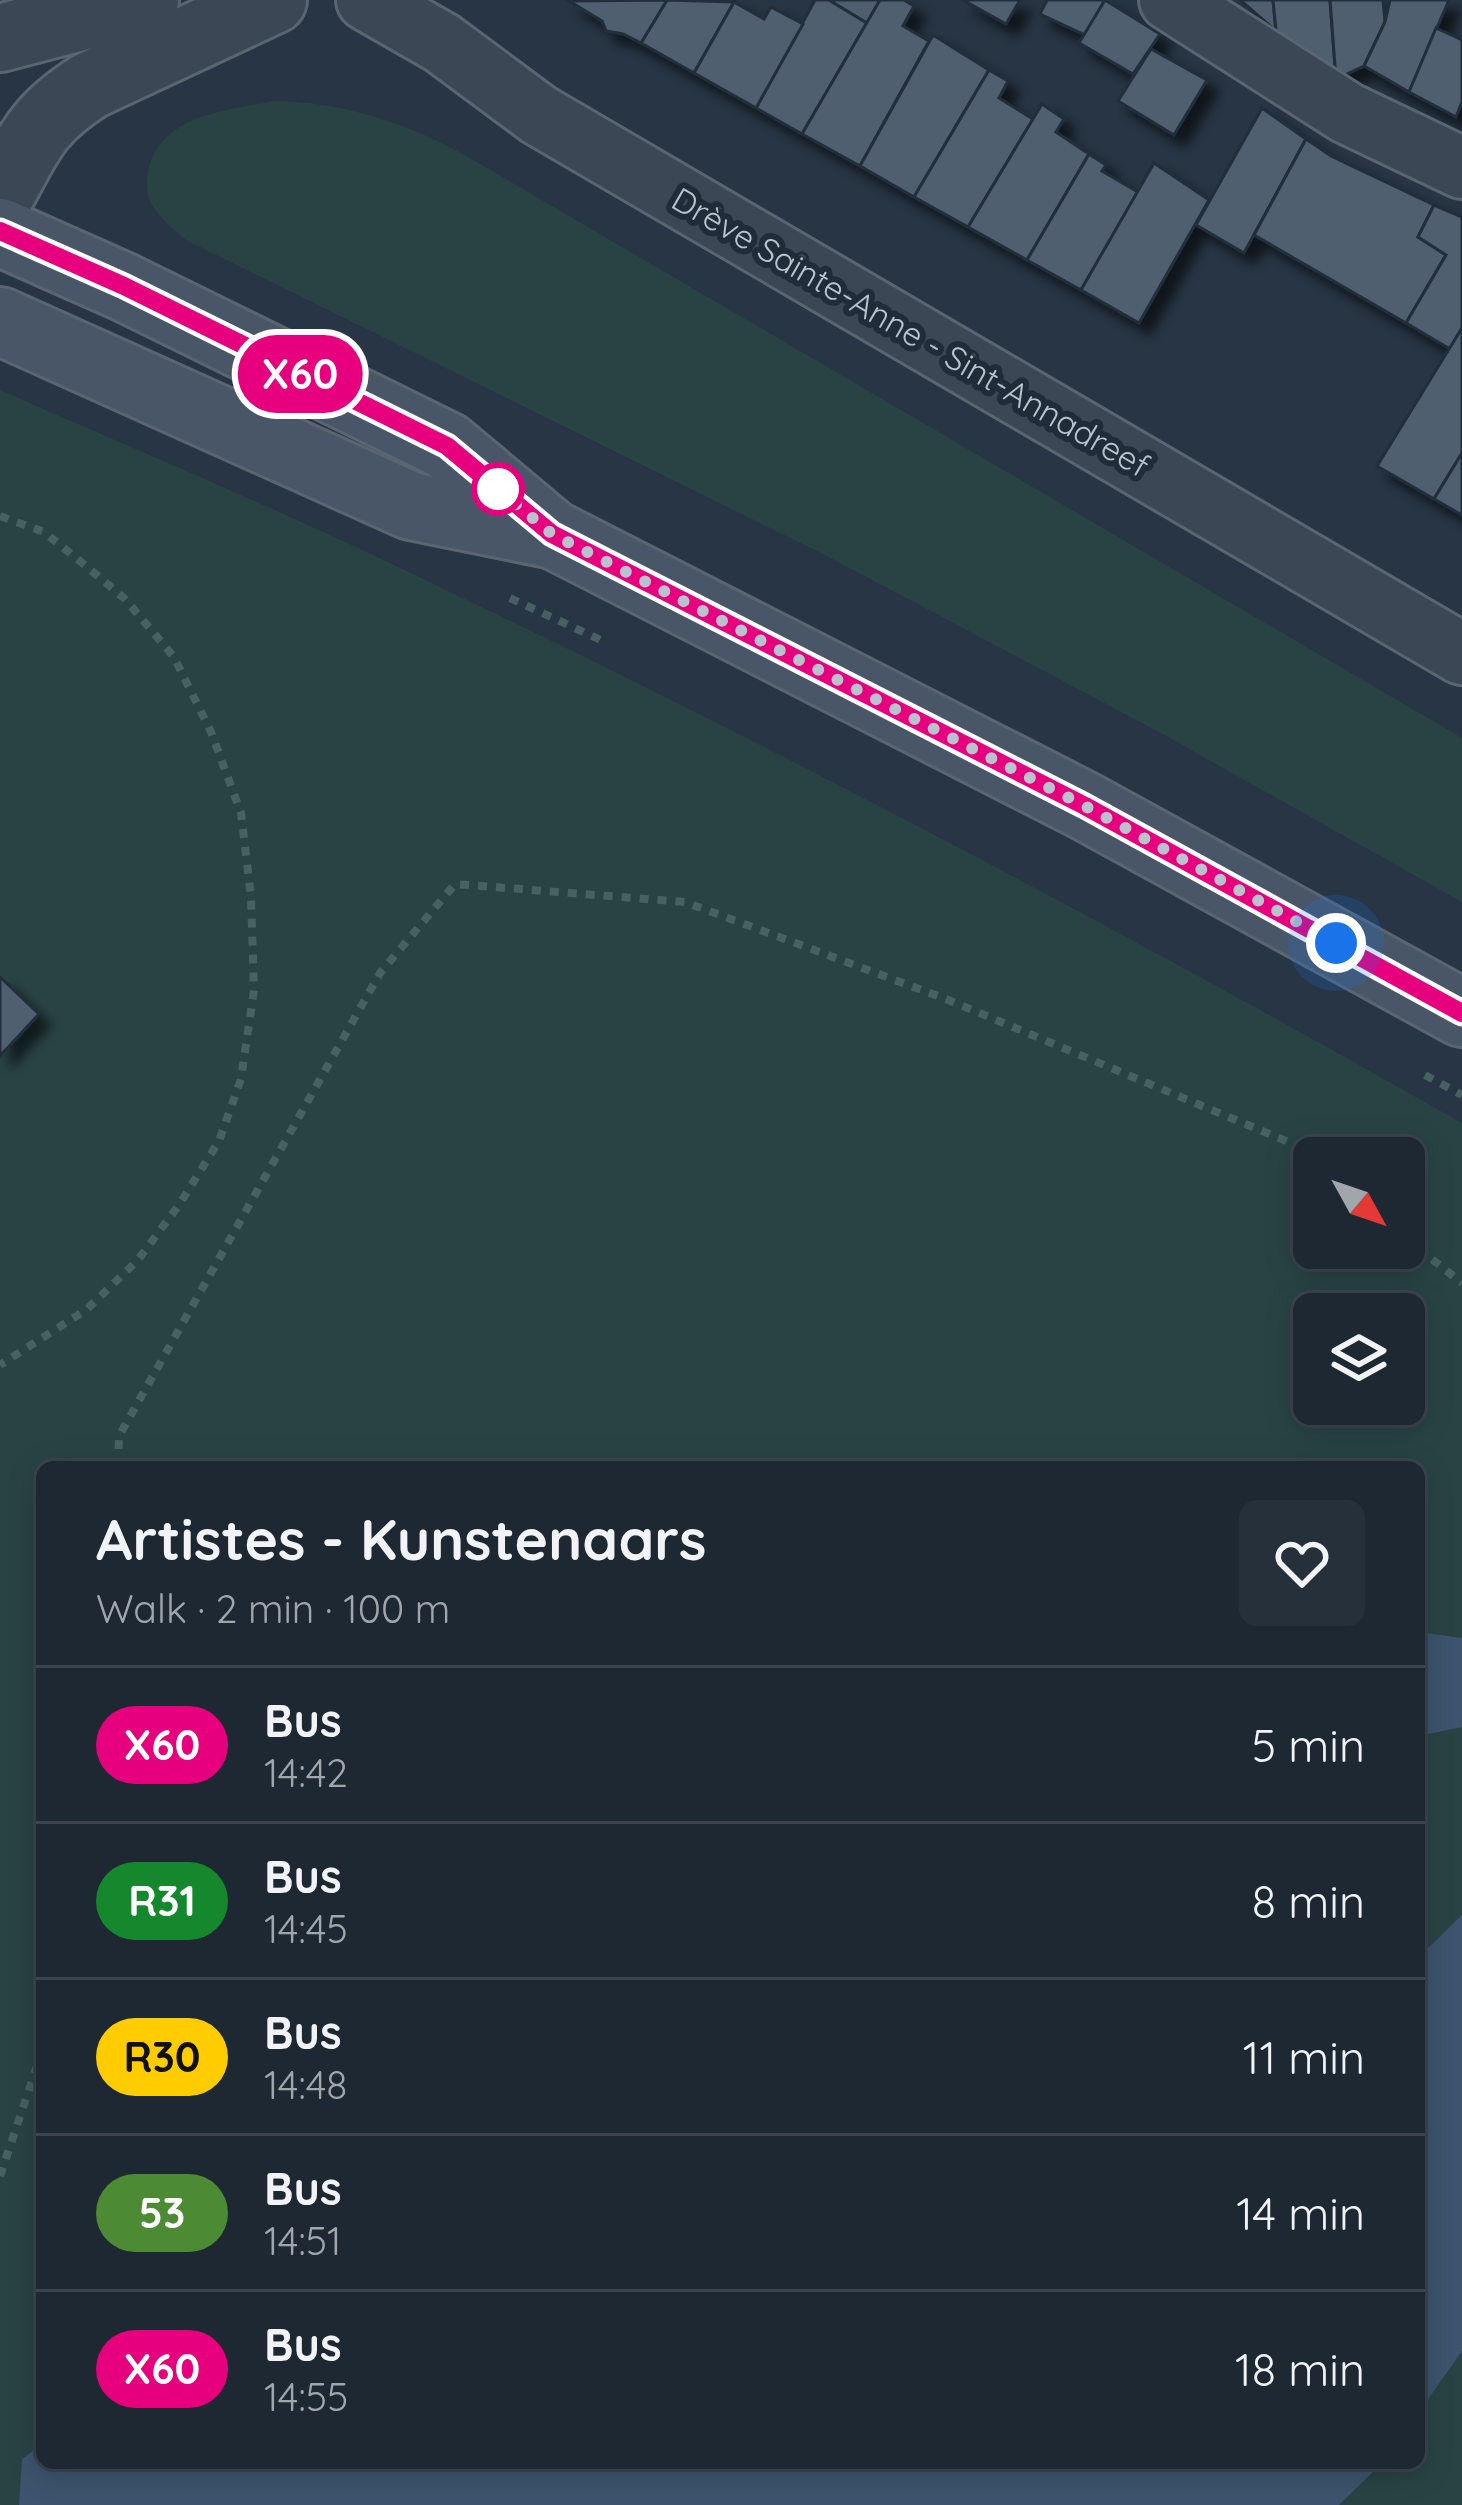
<!DOCTYPE html>
<meta charset="utf-8">
<style>
:root{--surface:#1d2833;--page:#25303b;--text:#f1f3f6;--muted:#a0a6ac;--line:#3b444e}
body{margin:0;font-family:Quicksand,sans-serif;background:var(--page);color:var(--text);height:100vh;display:flex;flex-direction:column;font-size:45px;white-space:nowrap}
*{box-sizing:border-box;margin:0}
p{font-size:39px;color:var(--muted)}
.icon{flex:none;width:66px;height:66px;fill:none;stroke:currentColor;stroke-width:2;stroke-linecap:round;stroke-linejoin:round}
.map{position:relative;flex:1;overflow:hidden}
.drawer{position:absolute;left:36px;top:1461px;width:1389px;height:1008px;display:flex;flex-direction:column;background:var(--surface);border-radius:18px;box-shadow:0 6px 30px #0003,0 0 0 3px var(--line)}
.drawer>*{flex:none}
.badge{padding:0 24px;border-radius:39px;font-size:42px;line-height:78px}
.needle{width:78px;rotate:130deg}
.buttons{position:absolute;left:1293px;top:1137px;display:grid;gap:24px}
.buttons a{display:grid;place-items:center;width:132px;height:132px;border-radius:18px;background:var(--surface);box-shadow:0 6px 30px #0003,0 0 0 3px var(--line);font-size:60px}
.you{position:absolute;width:60px;height:60px;margin:-30px;border:9px solid #fff;border-radius:50%;background:#1a73e8;box-shadow:0 0 0 18px #1a73e833}
.map>.badge{position:absolute;translate:-50% -50%;box-shadow:0 0 0 6px #fff}
.round{display:grid;place-items:center;flex:none;width:126px;height:126px;border-radius:18px;background:var(--page)}
.headline{display:flex;align-items:center;justify-content:space-between;height:204px;padding:0 60px}
h1{font-size:57px;font-weight:800;line-height:90px}
ul{padding:0;list-style:none}
li{display:flex;align-items:center;gap:36px;height:156px;padding:0 60px;border-top:3px solid var(--line)}
li div{flex:1}
li b{display:block;font-size:45px}
li em{font-style:normal}
li .badge{min-width:132px;font-weight:700;text-align:center}
.map>svg:first-child{display:block}
.green{fill:#294345;fill-rule:evenodd}
.water{fill:#3c546d}
.building{fill:#505e6f;stroke:#222e3b;stroke-width:3;filter:url(#shadow)}
.lines{fill:none;stroke-linecap:round;stroke-linejoin:round}
.minor-casing{stroke:#5a6571;stroke-width:66}
.tertiary-casing{stroke:#5a6571;stroke-width:72}
.secondary-casing{stroke:#5a6571;stroke-width:72}
.path{stroke:#476061;stroke-width:8;stroke-dasharray:9 9;stroke-linecap:butt}
.minor{stroke:#3b4754;stroke-width:60}
.tertiary{stroke:#3b4754;stroke-width:66}
.secondary{stroke:#495667;stroke-width:66}
.line-casing{stroke:#fff;stroke-width:27}
.line{stroke:#e6007e;stroke-width:18}
.walk{stroke:#b9c2cd;stroke-width:12;stroke-dasharray:0 21.6}
.stop-dot{fill:#fff;stroke:#e6007e;stroke-width:6}
.labels{text-anchor:middle;stroke-width:12;stroke-linejoin:round;paint-order:stroke}
.street-label{font-size:33px;fill:#b9c2cd;stroke:#202c39}
</style>
<div class="map">
<svg width="1462" height="2505" viewBox="0 0 1462 2505">
<defs>
<filter id="shadow"><feDropShadow dx="11" dy="11" stdDeviation="6" flood-color="#0009"/></filter>
</defs>
<rect width="100%" height="100%" fill="#273544"/>
<g class="green">
<path d="M274,101C342,102 404,122 463,154L1462,738V902L1157,731L825,555L186,240C158,216 137,200 151,161C168,113 231,110 274,101Z"/>
<path d="M0,390C114,440 228,488 341,540C722,719 1096,915 1462,1123V2505H0ZM1314,1158H1404V1248H1314ZM1314,1314H1404V1404H1314ZM42,1467H1419V2463H42Z"/>
</g>
<g class="water">
<path d="M1419,1632L1462,1638V1727L1419,1736Z"/>
<path d="M1462,1915V2351L1419,2412V1950L1427,1949Z"/>
<path d="M42,2444V2463H169L176,2469L182,2463H1382L1339,2505H19L22,2459Z"/>
</g>
<g class="building">
<path d="M667,0L734,2L694,73L641,43Z"/>
<path d="M667,0L641,43L623,34L606,31L602,21L569,1Z"/>
<path d="M815,0H829L867,23L802,134L756,108Z"/>
<path d="M829,0H880L867,23Z"/>
<path d="M880,0H904L914,6L903,26L929,41L860,166L802,134Z"/>
<path d="M963,0H1020L1006,24Z"/>
<path d="M1047,0H1105L1085,35L1040,14Z"/>
<path d="M1105,0L1160,34L1133,74L1079,43Z"/>
<path d="M1240,0H1273L1276,31Z"/>
<path d="M1273,0H1330L1336,79L1276,31Z"/>
<path d="M1330,0H1383L1385,22L1364,66L1336,79Z"/>
<path d="M1390,0H1449L1409,92L1364,66L1385,22Z"/>
<path d="M734,2L764,19L771,7L803,24L756,108L694,73Z"/>
<path d="M1436,28L1462,40V102L1456,117L1409,92Z"/>
<path d="M933,35L989,70L914,197L860,166Z"/>
<path d="M1151,49L1207,80L1174,135L1118,101Z"/>
<path d="M989,70L1008,81L999,98L1033,119L968,227L914,197Z"/>
<path d="M1042,104L1064,119L1056,132L1089,154L1027,260L968,227Z"/>
<path d="M1262,108L1306,139L1244,253L1196,225Z"/>
<path d="M1306,139L1331,156L1434,205L1418,237L1446,255L1406,323L1254,235Z"/>
<path d="M1089,154L1106,165L1102,171L1138,192L1081,290L1027,260Z"/>
<path d="M1154,163L1209,200L1139,323L1081,290Z"/>
<path d="M1434,205L1462,217V328L1450,349L1406,323L1446,255L1418,237Z"/>
<path d="M1462,328V453L1434,499L1377,466Z"/>
<path d="M1462,453V515L1434,499Z"/>
<path d="M0,977L39,1014L0,1056Z"/>
</g>
<g class="lines">
<g class="minor-casing">
<g id="minor">
<path d="M367,0L442,43L539,115L1462,654"/>
<path d="M1170,0L1347,113L1462,168"/>
</g>
</g>
<g class="tertiary-casing">
<g id="tertiary">
<path d="M0,38L145,0"/>
<path d="M0,196C30,142 35,121 89,86L273,0"/>
</g>
</g>
<g class="secondary-casing">
<g id="secondary">
<path d="M0,232L124,287L447,446L552,534L1085,806L1462,1013"/>
<path d="M0,321L411,506L549,534"/>
</g>
</g>
<g class="path">
<path d="M0,516L44,532L86,566L125,599L174,657L211,732L241,813L251,897L254,990L241,1079L219,1141L179,1205L137,1261L86,1310L0,1365"/>
<path d="M510,598L605,642"/>
<path d="M1425,1075L1462,1095"/>
<path d="M1404,1237L1462,1283"/>
<path d="M118,1467L119,1436L380,973L455,884L685,902L946,999L1291,1143L1314,1162"/>
<path d="M0,2176L42,2051"/>
</g>
<use href="#minor" class="minor"/>
<use href="#tertiary" class="tertiary"/>
<use href="#secondary" class="secondary"/>
</g>
<g class="lines">
<g class="line-casing">
<path id="line" d="M0,231L124,286L447,446L552,534L1085,806L1462,1013"/>
</g>
<use href="#line" class="line"/>
<path class="walk" d="M498,489L482,476L552,534L1085,806L1336,943"/>
</g>
<circle class="stop-dot" cx="498" cy="489" r="24"/>
<g class="labels">
<g class="street-label">
<text transform="translate(911 332) rotate(30)" y="12">Drève Sainte-Anne - Sint-Annadreef</text>
</g>
</g>
</svg>
<div class="buttons">
<a><svg class="needle" viewBox="-14 -14 28 28"><path d="M0-13l5 13h-10z" fill="#e53935"/><path d="M0 13l5-13h-10z" fill="#a0a6ac"/></svg></a>
<a><svg class="icon" aria-label="layers" viewBox="0 0 24 24"><path d="M12 4l9 5-9 5-9-5zM3 14l9 5 9-5"/></svg></a>
</div>
<div class="you" style="left:1336px;top:943px"></div>
<b class="badge" style="left:300px;top:374px;background:#e6007e;color:#fff">X60</b>
<section class="drawer">
<div class="headline"><div><h1>Artistes - Kunstenaars</h1><p>Walk · 2 min · 100 m</p></div><a class="round"><svg class="icon" aria-label="heart" viewBox="0 0 24 24"><path d="M12 20l-8-8c-3-5 5-10 8-4 3-6 11-1 8 4z"/></svg></a></div>
<ul>
<li><span class="badge" style="background:#e6007e;color:#fff">X60</span><div><b>Bus</b><p>14:42</p></div><em>5 min</em></li>
<li><span class="badge" style="background:#15882e;color:#fff">R31</span><div><b>Bus</b><p>14:45</p></div><em>8 min</em></li>
<li><span class="badge" style="background:#fc0;color:#111">R30</span><div><b>Bus</b><p>14:48</p></div><em>11 min</em></li>
<li><span class="badge" style="background:#4c8b33;color:#fff">53</span><div><b>Bus</b><p>14:51</p></div><em>14 min</em></li>
<li><span class="badge" style="background:#e6007e;color:#fff">X60</span><div><b>Bus</b><p>14:55</p></div><em>18 min</em></li>
</ul>
</section>
</div>
